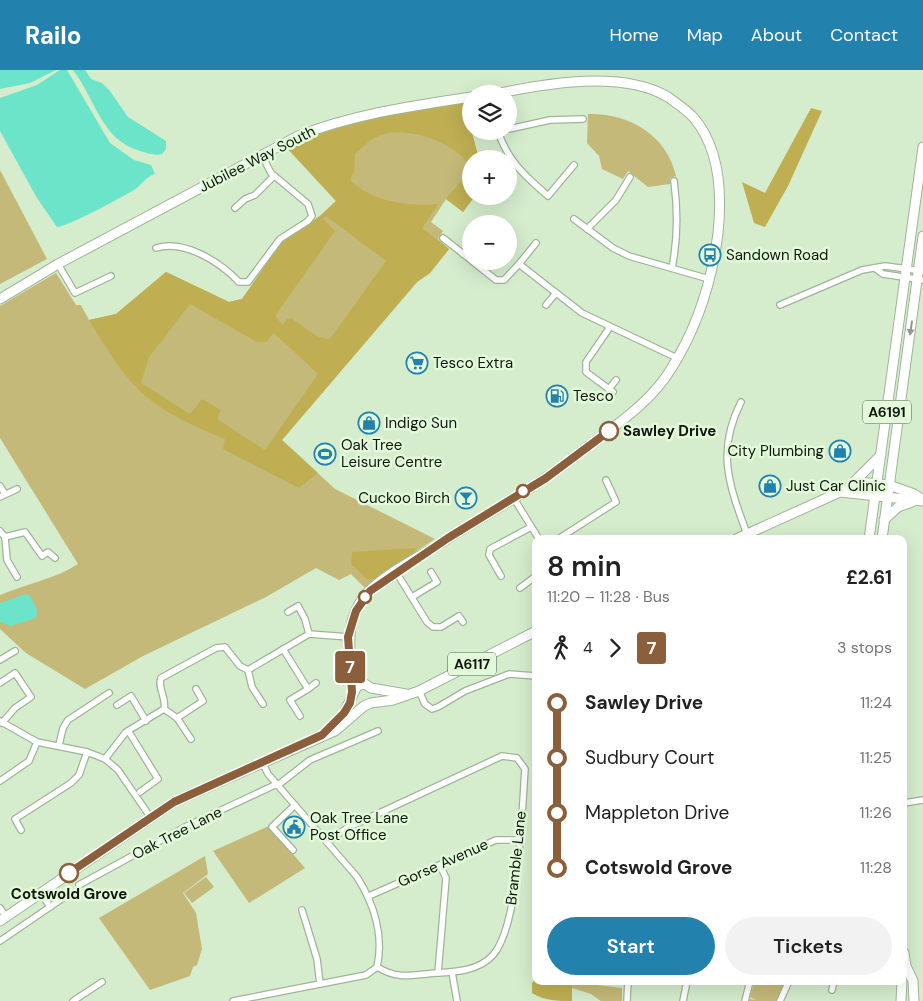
<!DOCTYPE html>
<meta charset="utf-8">
<style>
:root{--surface:#fff;--page:#f2f2f2;--text:#222;--muted:#767676;--accent:#2381ae}
body{margin:0;font-family:"DM Sans",sans-serif;background:var(--page);color:var(--text);height:100vh;display:flex;flex-direction:column;font-size:19px;white-space:nowrap}
*{box-sizing:border-box;margin:0}
p{font-size:16px;color:var(--muted)}
.icon{flex:none;width:28px;height:28px;fill:none;stroke:currentColor;stroke-width:2;stroke-linecap:round;stroke-linejoin:round}
.map{position:relative;flex:1;overflow:hidden}
.panel{position:absolute;left:532px;top:465px;width:375px;height:450px;display:flex;flex-direction:column;background:var(--surface);border-radius:10px;box-shadow:0 5px 20px #0002}
.panel>*{flex:none}
.badge{padding:0 10px;border-radius:4px;font-size:18px;line-height:32px}
.fabs{position:absolute;left:462px;top:15px;display:grid;gap:10px}
.fabs a{display:grid;place-items:center;width:55px;height:55px;border-radius:50%;background:var(--surface);box-shadow:0 5px 20px #0002;font-size:25px}
.map>.badge{position:absolute;translate:-50% -50%;box-shadow:0 0 0 2px #fff}
.legs{display:flex;align-items:center;gap:8px;height:55px;padding:0 15px;font-size:16px}
.legs p{margin-inline-start:auto}
.summary{display:flex;align-items:center;justify-content:space-between;height:85px;padding:0 15px}
h1{font-size:28px;font-weight:600;line-height:38px}
.cta{display:flex;gap:10px;margin-top:auto;padding:10px 15px}
.cta a{flex:1;height:58px;border-radius:30px;background:var(--accent);color:#fff;font-size:20px;font-weight:600;line-height:58px;text-align:center}
.cta a+a{background:var(--page);color:var(--text)}
ul{padding:0 15px;list-style:none}
li{display:flex;align-items:center;gap:18px;height:55px;font-size:19px}
li i{display:grid;place-items:center;width:8px;height:100%;margin:0 6px;background:currentColor}
li i::after{content:'';width:12px;height:12px;margin:-6px;border:4px solid;border-radius:50%;background:var(--surface)}
li p{margin-inline-start:auto}
li:first-child i{background:linear-gradient(#0000 50%,currentColor 0)}
li:last-child i{background:linear-gradient(currentColor 50%,#0000 0)}
header{display:flex;align-items:center;gap:30px;box-sizing:border-box;height:70px;padding:0 25px;background:var(--accent);color:#fff}
header strong{font-size:24px}
nav{display:flex;gap:28px;margin-inline-start:auto;font-size:18px}
.map>svg:first-child{display:block}
.green{fill:#c4b978}
.forest{fill:#bfaf52;fill-rule:evenodd}
.water{fill:#6ce4c9}
.lines{fill:none;stroke-linecap:round;stroke-linejoin:round}
.street-casing{stroke:#9fb598;stroke-width:8}
.secondary-casing{stroke:#9fb598;stroke-width:11}
.primary-casing{stroke:#9fb598;stroke-width:11}
.street{stroke:#fff;stroke-width:5.5}
.secondary{stroke:#fff;stroke-width:9}
.primary{stroke:#fff;stroke-width:9}
.oneway{fill:#939793}
.line-1-casing{stroke:#fff;stroke-width:11}
.line-1{stroke:#8b5e3c;stroke-width:8}
.stop-1-dot{fill:#fff;stroke:#8b5e3c;stroke-width:2.5}
.labels{text-anchor:middle;stroke-width:5;stroke-linejoin:round;paint-order:stroke}
.shield{fill:#e2f9da;stroke:#4f5c4b;stroke-width:1}
.shield-label{font-size:14px;font-weight:bold;fill:#10180e}
.street-label{font-size:15px;fill:#10180e;stroke:#e2f9da}
.poi-label{font-size:15px;fill:#10180e;stroke:#e2f9da;text-anchor:start}
.stop-label{font-size:15px;font-weight:bold;fill:#10180e;stroke:#e2f9da;text-anchor:start}
</style>
<header>
<strong>Railo</strong>
<nav><a>Home</a><a>Map</a><a>About</a><a>Contact</a></nav>
</header>
<div class="map">
<svg width="923" height="931" viewBox="0 0 923 931">
<rect width="100%" height="100%" fill="#d5eccd"/>
<g class="green">
<path d="M588,44C629,43 667,65 676,106L670,108V114L648,117L628,101L623,109L602,99L599,86L587,73Z"/>
<path d="M341,56L471,60L479,89H471V126H475L463,142L446,129L431,152L443,161L438,169L449,179L430,203L417,212L282,370L335,419L435,469L381,504L365,518L351,504L339,510L316,498L266,527L143,586L85,619L26,583L0,559V525C26,514 55,509 78,494L0,368V236L56,203L76,235H81L89,250L116,244L166,202L229,232L242,229L281,173L320,146L336,131L286,77Z"/>
<path d="M0,100L47,189L0,214Z"/>
<path d="M269,756L305,798L249,833L213,781Z"/>
<path d="M205,786L208,804L183,823L196,843L202,879L197,895L193,897L190,906L150,920L99,848Z"/>
<path d="M206,807L214,817L192,833L184,823Z"/>
<path d="M755,911H785L777,931H749L750,929L756,930L750,927Z"/>
<path d="M572,912L622,918V931H601L591,924L572,918Z"/>
</g>
<g class="forest">
<path d="M464,32L479,89H471V97C455,73 412,57 384,64C372,67 364,76 355,84L354,101L350,110C374,133 407,136 438,134L422,158L449,179L430,203L417,212L282,370L318,403L299,418L223,379L225,369C200,359 175,348 153,332C126,312 106,278 89,250L116,244L166,202L229,232L242,229L281,173L320,146L336,131L286,77C344,52 402,41 464,32ZM326,146L386,191L330,269L318,267L291,248L287,249L283,255L275,246L335,161L323,149ZM190,234L257,272H266L274,263L318,304L265,380L217,349L221,340L202,329L190,344L141,313L149,287Z"/>
<path d="M811,38L822,41L788,116L765,157L754,153L742,112L765,123Z"/>
<path d="M471,99V126H475L463,142L446,129Z"/>
<path d="M415,478L416,481L375,509H367L351,494L352,482Z"/>
<path d="M536,909V911H572V931C558,931 545,931 532,923V913Z"/>
</g>
<g class="water">
<path d="M0,0H56L30,13L0,19Z"/>
<path d="M60,0H67L110,73L134,90L151,95L155,104C145,107 143,114 134,120C122,127 69,156 57,157L37,128L0,61V28L37,15Z"/>
<path d="M73,0H85L91,9L102,13L110,21L128,47L166,71V79L162,84C154,86 148,83 140,81C101,70 95,28 73,0Z"/>
<path d="M26,524L30,526L37,539L36,548L11,556L0,552V533Z"/>
</g>
<g class="lines">
<g class="street-casing">
<g id="street">
<path d="M509,59L550,50L583,49"/>
<path d="M498,61C507,90 525,106 548,126L574,95"/>
<path d="M235,138L245,129L255,125L274,106"/>
<path d="M574,149L613,178L629,186L709,209"/>
<path d="M587,159L616,130L630,107"/>
<path d="M443,168L471,190"/>
<path d="M156,178C184,169 220,192 239,212H248L280,169L308,151L312,146L308,134L271,103L261,84"/>
<path d="M463,184L471,173"/>
<path d="M472,191L496,210H504L519,194L582,243L677,288"/>
<path d="M58,194L75,223L111,206"/>
<path d="M519,194L536,173"/>
<path d="M672,198C678,168 678,141 674,111"/>
<path d="M876,199L883,204L923,210"/>
<path d="M546,235L556,223"/>
<path d="M780,235L862,200L885,196L923,201"/>
<path d="M610,257L586,292V302L613,322"/>
<path d="M609,319L616,310"/>
<path d="M741,332C716,381 729,415 747,464"/>
<path d="M0,416L5,424"/>
<path d="M0,427L17,419"/>
<path d="M513,427L539,469"/>
<path d="M0,461L5,467"/>
<path d="M5,467L25,462L42,486L48,482L55,488"/>
<path d="M5,467L7,490L17,507"/>
<path d="M558,469L616,432L606,410"/>
<path d="M396,502L427,552L433,557H441L459,546L463,552"/>
<path d="M501,506L489,485L490,479L531,457"/>
<path d="M520,518L536,506"/>
<path d="M412,527L437,512L431,502"/>
<path d="M288,542L298,536L305,549L309,564"/>
<path d="M283,579L308,619L290,630L300,646"/>
<path d="M0,590L15,581"/>
<path d="M248,600L252,617L263,634"/>
<path d="M0,613L15,603L31,627L15,638L2,653"/>
<path d="M308,619L316,613"/>
<path d="M419,621L425,634L432,639L438,637L465,621L509,604L536,606"/>
<path d="M117,635L131,626L146,651"/>
<path d="M164,639L177,648L191,669"/>
<path d="M177,648L203,631L196,619"/>
<path d="M0,651L37,672L87,682L105,689L118,700L151,748"/>
<path d="M129,662L158,709L140,722"/>
<path d="M59,675L63,658L68,650L109,623"/>
<path d="M105,689L126,662L164,639C167,628 157,618 161,608L216,578L225,577L240,596L248,600L309,564L349,567"/>
<path d="M0,711L29,691L37,672"/>
<path d="M278,715L310,690L378,661"/>
<path d="M904,733L923,730"/>
<path d="M21,760L15,749L71,713L79,705L87,682"/>
<path d="M327,772L347,758L502,686L517,688L525,699C522,740 519,856 493,885C479,901 455,902 436,903C411,905 399,910 377,897"/>
<path d="M293,780L272,757L295,735"/>
<path d="M79,815L187,756L277,714"/>
<path d="M41,823L50,837"/>
<path d="M369,826L496,770H520"/>
<path d="M0,838L6,847"/>
<path d="M302,840L317,889L320,914"/>
<path d="M0,871L66,826"/>
<path d="M452,902L457,931"/>
<path d="M438,903L446,808L440,795"/>
<path d="M832,920L834,911"/>
<path d="M73,931L102,912"/>
<path d="M233,931L366,905L377,897C384,866 374,834 357,807L268,704L262,692"/>
<path d="M627,931L628,911"/>
<path d="M683,931L687,911"/>
<path d="M745,931L750,911"/>
<path d="M780,931L789,911"/>
</g>
</g>
<g class="secondary-casing">
<g id="secondary">
<path d="M0,229L58,194L298,66C354,44 412,36 471,27"/>
<path d="M353,622C351,587 341,550 369,521C389,501 418,488 441,473C476,450 514,430 548,406C564,395 579,383 594,372C622,351 653,329 671,299C697,258 712,211 718,163C722,125 720,79 694,48C687,40 676,33 668,27C622,0 548,13 495,24"/>
</g>
</g>
<g class="primary-casing">
<g id="primary">
<path d="M855,411L881,385"/>
<path d="M840,422L923,431"/>
<path d="M884,450L898,437L912,432"/>
<path d="M736,469L840,422L858,412L889,415L914,424L923,430"/>
<path d="M869,469L923,77"/>
<path d="M882,469L923,166"/>
<path d="M323,665L344,643L357,616L365,614L371,618L406,624"/>
<path d="M0,851L174,732L335,661L364,636L371,633L393,630L419,621L536,561"/>
<path d="M904,883L906,896L913,911L914,931"/>
<path d="M901,931L902,911"/>
</g>
</g>
<use href="#street" class="street"/>
<use href="#secondary" class="secondary"/>
<use href="#primary" class="primary"/>
</g>
<defs><path id="oneway-solid" d="M-6-.8H1V-3.2L6.5 0L1 3.2V.8H-6Z" transform="scale(1.25)"/></defs>
<use class="oneway" href="#oneway-solid" transform="translate(911 258) rotate(98)"/>
<g class="lines">
<g class="line-1-casing">
<path id="line-1" d="M69,803L174,732L322,665L344,643L350,633L352,622L348,567L356,541L370,521L448,468L546,408L609,361"/>
</g>
<use href="#line-1" class="line-1"/>
</g>
<defs>
<g id="bus-ring" transform="scale(1.125)"><circle r="9.5" fill="#e2f9da" stroke="#2381ae" stroke-width="1.5"/><path d="M-5-6H5V4H4V6H2V4H-2V6H-4V4H-5ZM-3.5-4V0h7V-4ZM-3.5 1.2v1.5H-2V1.2ZM2 1.2v1.5H3.5V1.2Z" fill="#2381ae"/></g>
<g id="supermarket-ring" transform="scale(1.125)"><circle r="9.5" fill="#e2f9da" stroke="#2381ae" stroke-width="1.5"/><path d="M-6-5.5h2.5l.6 2H6L4.5 2H-2.5L-4.4-4H-6ZM-1.5 3.2a1.3 1.3 0 1 0 .1 0ZM3 3.2a1.3 1.3 0 1 0 .1 0Z" fill="#2381ae"/></g>
<g id="fuel-ring" transform="scale(1.125)"><circle r="9.5" fill="#e2f9da" stroke="#2381ae" stroke-width="1.5"/><path d="M-5.5-6h7V0h2V4h1.3V-2.5L3-4.5l.8-.8L6-3V5H2.5V1h-1V6h-7ZM-4.2-4.7v3.2H.2V-4.7Z" fill="#2381ae"/></g>
<g id="shop-ring" transform="scale(1.125)"><circle r="9.5" fill="#e2f9da" stroke="#2381ae" stroke-width="1.5"/><path d="M-5-2.5h2.3a2.7 3.5 0 0 1 5.4 0H5L5.5 6h-11ZM-1.5-2.5h3a1.5 2.3 0 0 0-3 0Z" fill="#2381ae"/></g>
<g id="stadium-ring" transform="scale(1.125)"><circle r="9.5" fill="#e2f9da" stroke="#2381ae" stroke-width="1.5"/><path d="M0-5a6.5 5 0 1 0 0 10a6.5 5 0 1 0 0-10ZM-3.5-1.8h7v3.6h-7Z" fill="#2381ae"/></g>
<g id="bar-ring" transform="scale(1.125)"><circle r="9.5" fill="#e2f9da" stroke="#2381ae" stroke-width="1.5"/><path d="M-6-5H6L.8 .8V4.5H3.5V6h-7V4.5H-.8V.8Z" fill="#2381ae"/></g>
<g id="civic-ring" transform="scale(1.125)"><circle r="9.5" fill="#e2f9da" stroke="#2381ae" stroke-width="1.5"/><path d="M-.6-6.5H3V-4.5H.6V-3L4-1V1h2V6H-6V1h2V-1L-.6-3ZM-1.2 2.5V6h2.4V2.5Z" fill="#2381ae"/></g>
</defs>
<g fill-rule="evenodd">
<use href="#bus-ring" x="710" y="185"/>
<use href="#supermarket-ring" x="417" y="293"/>
<use href="#fuel-ring" x="557" y="326"/>
<use href="#shop-ring" x="369" y="353"/>
<use href="#shop-ring" x="840" y="381"/>
<use href="#stadium-ring" x="325" y="384"/>
<use href="#shop-ring" x="770" y="416"/>
<use href="#bar-ring" x="466" y="428"/>
<use href="#civic-ring" x="294" y="757"/>
</g>
<g class="stop-1-dot">
<circle cx="609" cy="361" r="9"/>
<circle cx="523" cy="421" r="6"/>
<circle cx="365" cy="527" r="6"/>
<circle cx="69" cy="803" r="9"/>
</g>
<g class="labels">
<g class="shield">
<rect x="863" y="330.5" width="48" height="23" rx="4"/>
<rect x="448" y="582.5" width="48" height="23" rx="4"/>
</g>
<g class="shield-label">
<text x="887" y="347">A6191</text>
<text x="472" y="599">A6117</text>
</g>
<g class="street-label">
<text transform="translate(257 89) rotate(-27)" y="5">Jubilee Way South</text>
<text transform="translate(177 763) rotate(-27)" y="5">Oak Tree Lane</text>
<text transform="translate(516 788) rotate(-84)" y="5">Bramble Lane</text>
<text transform="translate(443 793) rotate(-24)" y="5">Gorse Avenue</text>
</g>
<g class="poi-label">
<text x="726" y="190">Sandown Road</text>
<text x="433" y="298">Tesco Extra</text>
<text x="573" y="331">Tesco</text>
<text x="385" y="358">Indigo Sun</text>
<text x="341" y="380">Oak Tree<tspan x="341" dy="17">Leisure Centre</tspan></text>
<text x="824" y="386" text-anchor="end">City Plumbing</text>
<text x="786" y="421">Just Car Clinic</text>
<text x="450" y="433" text-anchor="end">Cuckoo Birch</text>
<text x="310" y="753">Oak Tree Lane<tspan x="310" dy="17">Post Office</tspan></text>
</g>
<g class="stop-label">
<text x="623" y="366">Sawley Drive</text>
<text x="69" y="829" text-anchor="middle">Cotswold Grove</text>
</g>
</g>
</svg>
<div class="fabs">
<a><svg class="icon" aria-label="layers" viewBox="0 0 24 24"><path d="M12 4l9 5-9 5-9-5zM3 14l9 5 9-5"/></svg></a>
<a>+</a>
<a>−</a>
</div>
<b class="badge" style="left:350px;top:597px;background:#8b5e3c;color:#fff">7</b>
<section class="panel">
<div class="summary"><div><h1>8 min</h1><p>11:20 – 11:28 · Bus</p></div><b>£2.61</b></div>
<div class="legs"><svg class="icon" aria-label="walk" viewBox="0 0 24 24"><circle cx="13" cy="4" r="2"/><path d="M13 8l-2 6 4 7M11 14l-3 7M7 12l3-4h3l4 4"/></svg>4<svg class="icon" aria-label="forward" viewBox="0 0 24 24"><path d="M9 5l7 7-7 7"/></svg><b class="badge" style="background:#8b5e3c;color:#fff">7</b><p>3 stops</p></div>
<ul>
<li><i style="color:#8b5e3c"></i><b>Sawley Drive</b><p>11:24</p></li>
<li><i style="color:#8b5e3c"></i><span>Sudbury Court</span><p>11:25</p></li>
<li><i style="color:#8b5e3c"></i><span>Mappleton Drive</span><p>11:26</p></li>
<li><i style="color:#8b5e3c"></i><b>Cotswold Grove</b><p>11:28</p></li>
</ul>
<div class="cta"><a>Start</a><a>Tickets</a></div>
</section>
</div>
